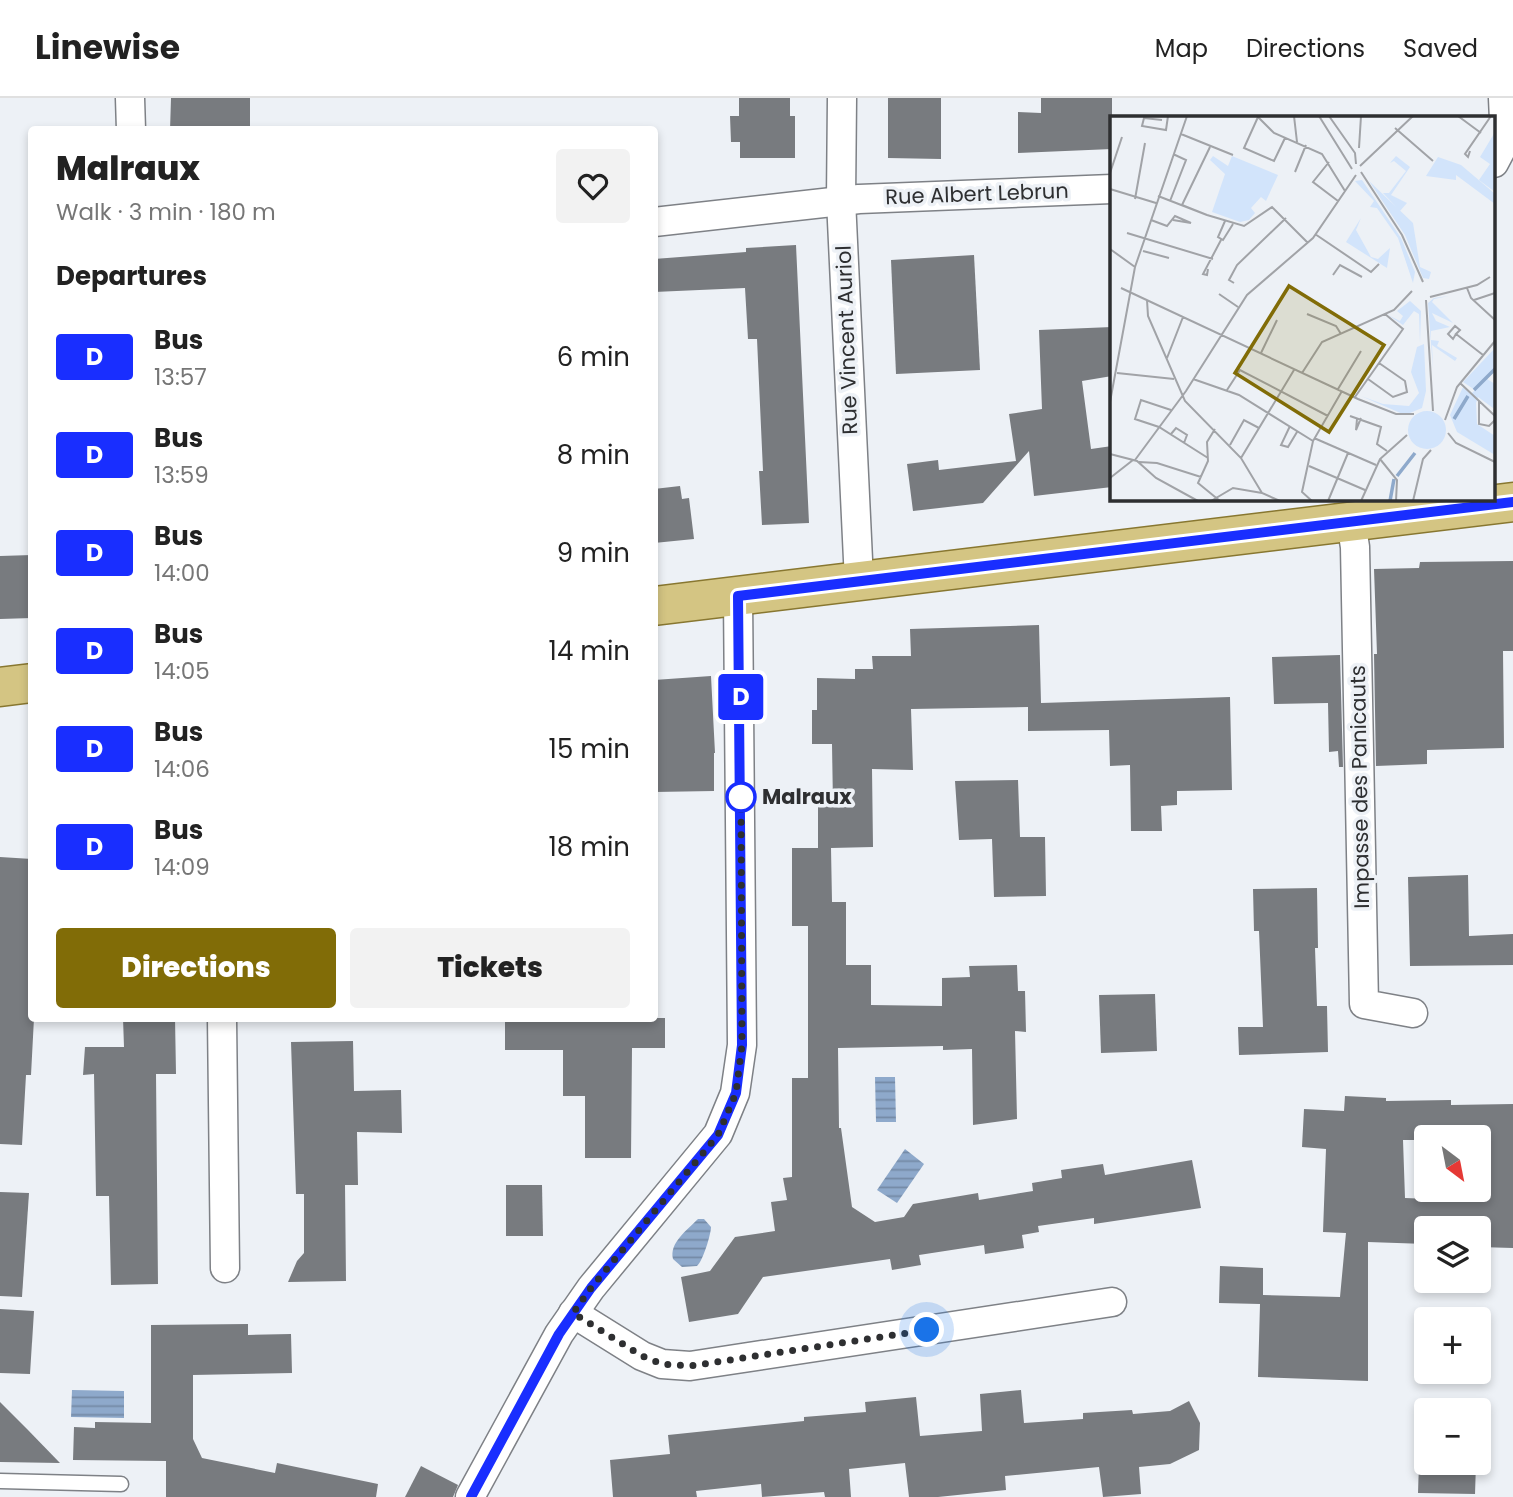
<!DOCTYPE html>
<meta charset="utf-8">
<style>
:root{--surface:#fff;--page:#f2f2f2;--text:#222;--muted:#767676;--line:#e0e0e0;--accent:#816c07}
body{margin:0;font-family:Poppins,sans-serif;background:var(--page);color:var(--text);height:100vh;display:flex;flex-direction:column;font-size:26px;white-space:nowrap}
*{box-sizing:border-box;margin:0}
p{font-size:23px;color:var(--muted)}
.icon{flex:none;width:38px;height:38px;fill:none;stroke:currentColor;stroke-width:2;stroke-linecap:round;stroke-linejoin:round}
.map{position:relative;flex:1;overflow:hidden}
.panel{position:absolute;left:28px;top:28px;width:630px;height:896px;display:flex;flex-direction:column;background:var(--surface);border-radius:7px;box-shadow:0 4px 10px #0003}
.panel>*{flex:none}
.badge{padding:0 14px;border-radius:5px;font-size:24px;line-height:46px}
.needle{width:46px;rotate:148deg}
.buttons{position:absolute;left:1414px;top:1027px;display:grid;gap:14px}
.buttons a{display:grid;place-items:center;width:77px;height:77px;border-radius:7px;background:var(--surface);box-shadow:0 4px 10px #0003;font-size:35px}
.you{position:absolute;width:35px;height:35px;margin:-18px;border:5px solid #fff;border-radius:50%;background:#1a73e8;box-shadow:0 0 0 10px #1a73e833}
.map>.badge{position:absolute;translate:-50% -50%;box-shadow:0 0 0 4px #fff}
h2{padding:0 28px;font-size:26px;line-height:63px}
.round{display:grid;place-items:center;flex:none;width:74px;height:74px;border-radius:7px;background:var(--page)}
.head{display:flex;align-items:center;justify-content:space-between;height:119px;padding:0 28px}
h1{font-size:33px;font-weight:800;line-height:52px}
.cta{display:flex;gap:14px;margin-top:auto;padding:14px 28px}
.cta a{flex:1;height:80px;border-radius:7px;background:var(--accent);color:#fff;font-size:28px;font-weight:800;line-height:80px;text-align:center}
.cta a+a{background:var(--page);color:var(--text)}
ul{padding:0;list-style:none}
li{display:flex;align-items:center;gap:21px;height:98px;padding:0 28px}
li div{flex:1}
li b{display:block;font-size:26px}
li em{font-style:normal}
li .badge{min-width:77px;font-weight:700;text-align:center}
header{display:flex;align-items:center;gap:42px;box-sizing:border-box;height:98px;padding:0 35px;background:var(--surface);border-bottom:2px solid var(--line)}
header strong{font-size:33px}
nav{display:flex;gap:38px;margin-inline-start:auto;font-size:24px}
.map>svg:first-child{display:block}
.water{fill:url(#water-rules)}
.building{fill:#787b7f;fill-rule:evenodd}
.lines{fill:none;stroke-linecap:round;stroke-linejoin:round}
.service-casing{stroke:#7e8186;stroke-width:17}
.minor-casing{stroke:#7e8186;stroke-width:31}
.primary-casing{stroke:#887730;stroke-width:41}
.service{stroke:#fff;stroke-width:14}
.minor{stroke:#fff;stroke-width:28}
.primary{stroke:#d4c583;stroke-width:38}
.line-casing{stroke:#fff;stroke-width:16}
.line{stroke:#192eff;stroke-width:10}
.walk{stroke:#2e2f31;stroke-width:7;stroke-dasharray:0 12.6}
.stop-dot{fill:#fff;stroke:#192eff;stroke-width:3.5}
.labels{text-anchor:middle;stroke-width:7;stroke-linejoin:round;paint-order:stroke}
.street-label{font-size:21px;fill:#2e2f31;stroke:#edf1f6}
.stop-label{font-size:21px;font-weight:bold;fill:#2e2f31;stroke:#edf1f6;text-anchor:start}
.inset-river{fill:none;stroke:#8ea9cb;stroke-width:3.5}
.inset-road{fill:none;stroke:#a1a3a7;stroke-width:2}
.view{fill:#816c07;fill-opacity:0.15;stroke:#816c07;stroke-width:3.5}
.inset-edge{fill:none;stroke:#2e2f31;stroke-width:3.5}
</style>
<header>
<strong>Linewise</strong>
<nav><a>Map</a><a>Directions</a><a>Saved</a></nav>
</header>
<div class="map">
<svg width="1513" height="1399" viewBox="0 0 1513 1399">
<defs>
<pattern id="water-rules" width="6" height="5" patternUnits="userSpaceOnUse" patternTransform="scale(1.75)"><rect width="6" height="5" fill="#8ea9cb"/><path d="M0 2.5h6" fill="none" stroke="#748aa5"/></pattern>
</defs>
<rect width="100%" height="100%" fill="#edf1f6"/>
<g class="water">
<path d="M875,979H895L896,1024H876Z"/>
<path d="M905,1051L924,1066L897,1105L877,1092Z"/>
<path d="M698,1121H704L711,1129C711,1136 703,1163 697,1168L682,1169L673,1161C669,1145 687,1132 698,1121Z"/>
<path d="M72,1292L124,1293V1320L71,1319Z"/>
</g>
<g class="building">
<path d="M171,0H250V32H170Z"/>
<path d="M739,0H790V18H795V60H740V44H731L730,18H739Z"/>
<path d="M888,0H941V61L888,60Z"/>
<path d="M1041,0H1112V51L1018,55V14L1041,15Z"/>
<path d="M796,147L809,425L762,427L759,373H763L757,241H748L745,190L654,194V161L746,154V150Z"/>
<path d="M974,157L980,272L896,276L891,162Z"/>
<path d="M1112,229V278L1082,283L1091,351L1112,348V389L1034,398L1029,353L983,405L913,413L907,366L938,362L939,372L1016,363L1009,316L1042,311L1039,232Z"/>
<path d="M680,388L682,401L689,400L694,441L654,445V391Z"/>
<path d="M32,457V520L0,521V458Z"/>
<path d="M1513,463V553H1503L1504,650L1427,652V666L1376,668L1374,556H1377L1374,471L1419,470L1420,464Z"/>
<path d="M1039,527L1041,605L1230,599L1232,692L1177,693V707L1161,708L1162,733H1131L1130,667L1110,668L1109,632L1028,633V609L911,611L913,672L872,671L873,749L831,750L832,804H846V867H871V907L942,908V880L970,879L969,868L1017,867L1018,893H1025L1026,934L1015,933L1017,1021L973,1027L972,951L943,952V948L838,950L839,1030H841L852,1109L875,1124L904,1119L913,1106L978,1095L979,1102L1033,1093L1032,1085L1062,1080L1061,1072L1103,1066L1105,1077L1192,1062L1201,1110L1094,1126V1120L1038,1128L1039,1134L1022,1137L1024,1150L985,1156L984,1147L919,1157L921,1167L892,1172L890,1161L763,1179L738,1216L689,1224L681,1179L710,1173L735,1139L775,1133L771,1104L787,1102L783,1080L792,1079V980H808V828H792V750H818V707H833L832,646H812V612H817V580L855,581V571H873L872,558H911L910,531Z"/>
<path d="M1340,557L1343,669H1339L1338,653L1329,654L1328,605L1274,606L1272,559Z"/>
<path d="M711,578L715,655H714V693L654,694V582Z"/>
<path d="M1018,682L1020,739H1045L1046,798L994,799L992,741L959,742L955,683Z"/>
<path d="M0,759L32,761V920H34L31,977H26L22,1047L0,1046Z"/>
<path d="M1468,777L1469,838L1513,836V867L1410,868L1408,779Z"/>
<path d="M1317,790L1318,850H1315L1317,908H1327L1328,954L1239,957L1238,929H1263L1259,833H1254L1253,791Z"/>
<path d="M1155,896L1157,953L1101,955L1099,897Z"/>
<path d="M123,920H175L176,976H156L158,1186L111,1187L109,1098H96L94,976L83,977L85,949H124Z"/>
<path d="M505,920H665V950H632L631,1060H585V998H563V952H505Z"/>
<path d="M353,943L354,993L401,992L402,1035L357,1034L358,1087H345L346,1183L288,1184L297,1163L304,1155V1096H296L291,944Z"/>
<path d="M1345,998L1386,1000V1003L1451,1002V1007L1513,1006V1150L1479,1149V1130H1426V1146L1368,1144V1283L1258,1279L1260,1206L1219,1205L1220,1168L1263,1170V1197L1340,1199L1346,1135L1323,1134L1326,1051L1302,1049L1304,1011L1344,1013ZM1426,1040H1479V1103L1405,1100L1403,1042H1426Z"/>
<path d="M506,1087H542L543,1138H506Z"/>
<path d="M0,1094L29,1095L22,1199L0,1198Z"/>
<path d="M0,1211L34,1213L30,1276L0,1275Z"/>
<path d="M248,1226V1237L291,1236L292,1275L193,1277V1341L202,1360L275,1375L277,1365L378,1386L376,1399H166V1363L73,1362L74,1329L95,1330V1324L151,1325V1227Z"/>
<path d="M1021,1292L1024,1325L1083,1321V1315L1132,1312L1133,1316L1170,1313L1189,1303L1200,1325L1199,1352L1170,1366L1139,1369L1141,1396L1103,1399L1099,1369L1005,1378L1006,1392L938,1399H909L905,1365L849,1371L851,1399H825L824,1394L762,1399L761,1386L696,1393L697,1399H613L610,1362L670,1356L668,1337L804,1323V1319L866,1314L865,1304L916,1299L920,1338L982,1333L980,1296Z"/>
<path d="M0,1304L27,1331L60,1365L0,1364Z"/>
<path d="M1419,1365H1476L1475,1396L1418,1395Z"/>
<path d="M421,1368L458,1387L453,1399H405Z"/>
</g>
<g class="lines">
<g class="service-casing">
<path id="service" d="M0,1383L121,1386"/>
</g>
<g class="minor-casing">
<g id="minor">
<path d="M130,0L131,32"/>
<path d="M842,0L841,102L859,483"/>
<path d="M1494,65L1505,44L1503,0"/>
<path d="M654,124L859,101L1112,91"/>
<path d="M1351,424L1355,449L1364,906L1413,915"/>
<path d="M222,920L225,1170"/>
<path d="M573,1215L642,1258L662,1266L690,1268L1112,1204"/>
<path d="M470,1399L559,1236L591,1190L718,1036L735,995L742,947L738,498"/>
</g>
</g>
<g class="primary-casing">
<g id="primary">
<path d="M654,508L1513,404"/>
<path d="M0,589L32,585"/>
</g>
</g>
<use href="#service" class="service"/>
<use href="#minor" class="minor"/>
<use href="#primary" class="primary"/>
</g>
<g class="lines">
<g class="line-casing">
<path id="line" d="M471,1399L559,1236L591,1190L718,1037L736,995L742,947L738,498L1513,404"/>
</g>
<use href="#line" class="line"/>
<path class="walk" d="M741,699L742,947L736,995L718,1037L591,1190L573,1215L642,1258L662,1266L690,1268L927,1232"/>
</g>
<circle class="stop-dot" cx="741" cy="699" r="14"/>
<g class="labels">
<g class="street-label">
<text transform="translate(977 96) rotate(-2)" y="7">Rue Albert Lebrun</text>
<text transform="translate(847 242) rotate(-92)" y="7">Rue Vincent Auriol</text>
<text transform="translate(1360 689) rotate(-91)" y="7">Impasse des Panicauts</text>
</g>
<g class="stop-label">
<text x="762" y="706">Malraux</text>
</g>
</g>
<g transform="translate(1110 18)">
<rect width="385" height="385" fill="#edf1f6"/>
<path d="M385,16V76L369,64L380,48L370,41ZM286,40L300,51L281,79L297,87L290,95L273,77H279L296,55L284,45L280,47ZM328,41L351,49L384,77L385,88L346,59V64L316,60ZM252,64L291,122L305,156L303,167L288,122L267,92L260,91L264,85L245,65ZM259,65L303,107L310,151L321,156L319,163L313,162L295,119ZM251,102L246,114L261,141L268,143L280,132L277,152L236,126ZM339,180L324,183L322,186L343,207L322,197L326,205L340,211L321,215V224L329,225L327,230L347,242L345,245L322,229L323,253L318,187L324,182ZM300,185L311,195L310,227L309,198L304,195L293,209L278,199L290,205L293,200L287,195ZM314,228L316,275L312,292L295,299L251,280L273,288L299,290L309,277L301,256L307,231ZM298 314a19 19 0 1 1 38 0a19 19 0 1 1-38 0Z" fill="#d2e4fb"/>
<path d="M103,40L118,50L122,40L168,59L156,85L151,81L141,92L145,97L139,104L130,106L102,96L115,58L100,44ZM385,232V254L377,263L385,268V288L383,292L368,281L366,287L367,308L385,320V339L347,316L340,299L353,271L361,278L365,274L353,266Z" fill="#d2e4fb"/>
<path class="inset-river" d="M364,274L385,253M344,303L358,280M287,360L305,337M280,385L284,363"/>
<path class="inset-road" d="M147,0L164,17L212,38L235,75M184,0L187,26M209,0L242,53M219,0L245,37L246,48M348,0L371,17M148,1L134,32L164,45L175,22M52,4L34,2L32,10L56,14L58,0M285,12L323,45M71,18L123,39M249,32L251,0M360,35L358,41L355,38L381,0M219,46L203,66L228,85M250,50L303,0M185,56L196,29M251,56L292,119L313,166M0,57L12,21M0,73L46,87M48,80L97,99L72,89M25,83L35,27M60,85L76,44L63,38M72,89L100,31M97,99L134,110L162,91L198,127M41,104L57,110L65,100L81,107L63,104M115,105L108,121L113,124L123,108M17,117L103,143M205,118L261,156L269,148M0,133L25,151M33,135L59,142M25,151L77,0M98,153L97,159L93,158L111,124M223,159L230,149L252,161M124,167L119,164L127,149L176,102M11,172L248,283L286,298H304M357,172L361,182L385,204M109,178L128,191M320,181L367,169L380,161M37,184L38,200L75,285L131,342L152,377L170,385M316,184L323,295M364,184L385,177M197,198L226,210L231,218M346,218L343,223L338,218L345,210L350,214L346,218L373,239M151,237L167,204M57,242L73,201M7,257L64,263M192,257L212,226L284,194L302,175M83,263L129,279L203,325M258,263L283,281L297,276L295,265L269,247M350,267L385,300M228,273L251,235M117,274L130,254L218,300M245,281L293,213L275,198M369,285V308L379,310L385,304M0,286L25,151M61,294L31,284L25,303L49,311L98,342M240,300L271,311L267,328L277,335M247,303L246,314L251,302M335,304L347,271L385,225M180,310L171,329L178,331L187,316M105,313L97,326L98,345L88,367L110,385M338,317L346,327L385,346M61,318L66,312L77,319L74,327M204,322L266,349M120,329L134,304L149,312M0,338L27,345L46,362L88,385M131,342L184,254M270,343L287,364L286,385M25,344L76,275L137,179L203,122L246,59M29,346L47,347L91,361M199,350L255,374M0,362L23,344M101,385L123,372L152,377M202,385L192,376L203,325L232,275M218,385L238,337M251,385L270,343L297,319M303,385L313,343L321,334"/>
<path class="view" d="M179,170L274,229L219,316L125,257Z"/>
<rect width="385" height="385" class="inset-edge"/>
</g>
</svg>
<div class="buttons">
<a><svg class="needle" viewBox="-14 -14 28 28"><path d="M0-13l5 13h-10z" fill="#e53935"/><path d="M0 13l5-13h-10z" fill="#767676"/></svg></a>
<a><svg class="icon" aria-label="layers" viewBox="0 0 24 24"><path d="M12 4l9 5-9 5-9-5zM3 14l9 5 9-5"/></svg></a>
<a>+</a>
<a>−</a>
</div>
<div class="you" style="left:927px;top:1232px"></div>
<b class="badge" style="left:741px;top:599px;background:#192eff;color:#fff">D</b>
<section class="panel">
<div class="head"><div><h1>Malraux</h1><p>Walk · 3 min · 180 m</p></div><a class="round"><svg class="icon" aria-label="heart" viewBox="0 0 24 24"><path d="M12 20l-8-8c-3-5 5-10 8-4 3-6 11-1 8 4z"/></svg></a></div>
<h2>Departures</h2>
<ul>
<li><span class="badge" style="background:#192eff;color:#fff">D</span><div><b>Bus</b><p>13:57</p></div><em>6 min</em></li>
<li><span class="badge" style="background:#192eff;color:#fff">D</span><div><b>Bus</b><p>13:59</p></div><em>8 min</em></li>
<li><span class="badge" style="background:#192eff;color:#fff">D</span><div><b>Bus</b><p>14:00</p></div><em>9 min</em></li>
<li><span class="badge" style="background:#192eff;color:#fff">D</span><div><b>Bus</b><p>14:05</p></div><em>14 min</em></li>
<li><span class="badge" style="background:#192eff;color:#fff">D</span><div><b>Bus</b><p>14:06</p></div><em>15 min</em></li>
<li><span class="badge" style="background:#192eff;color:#fff">D</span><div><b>Bus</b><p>14:09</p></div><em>18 min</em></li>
</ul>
<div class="cta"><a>Directions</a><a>Tickets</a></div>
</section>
</div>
